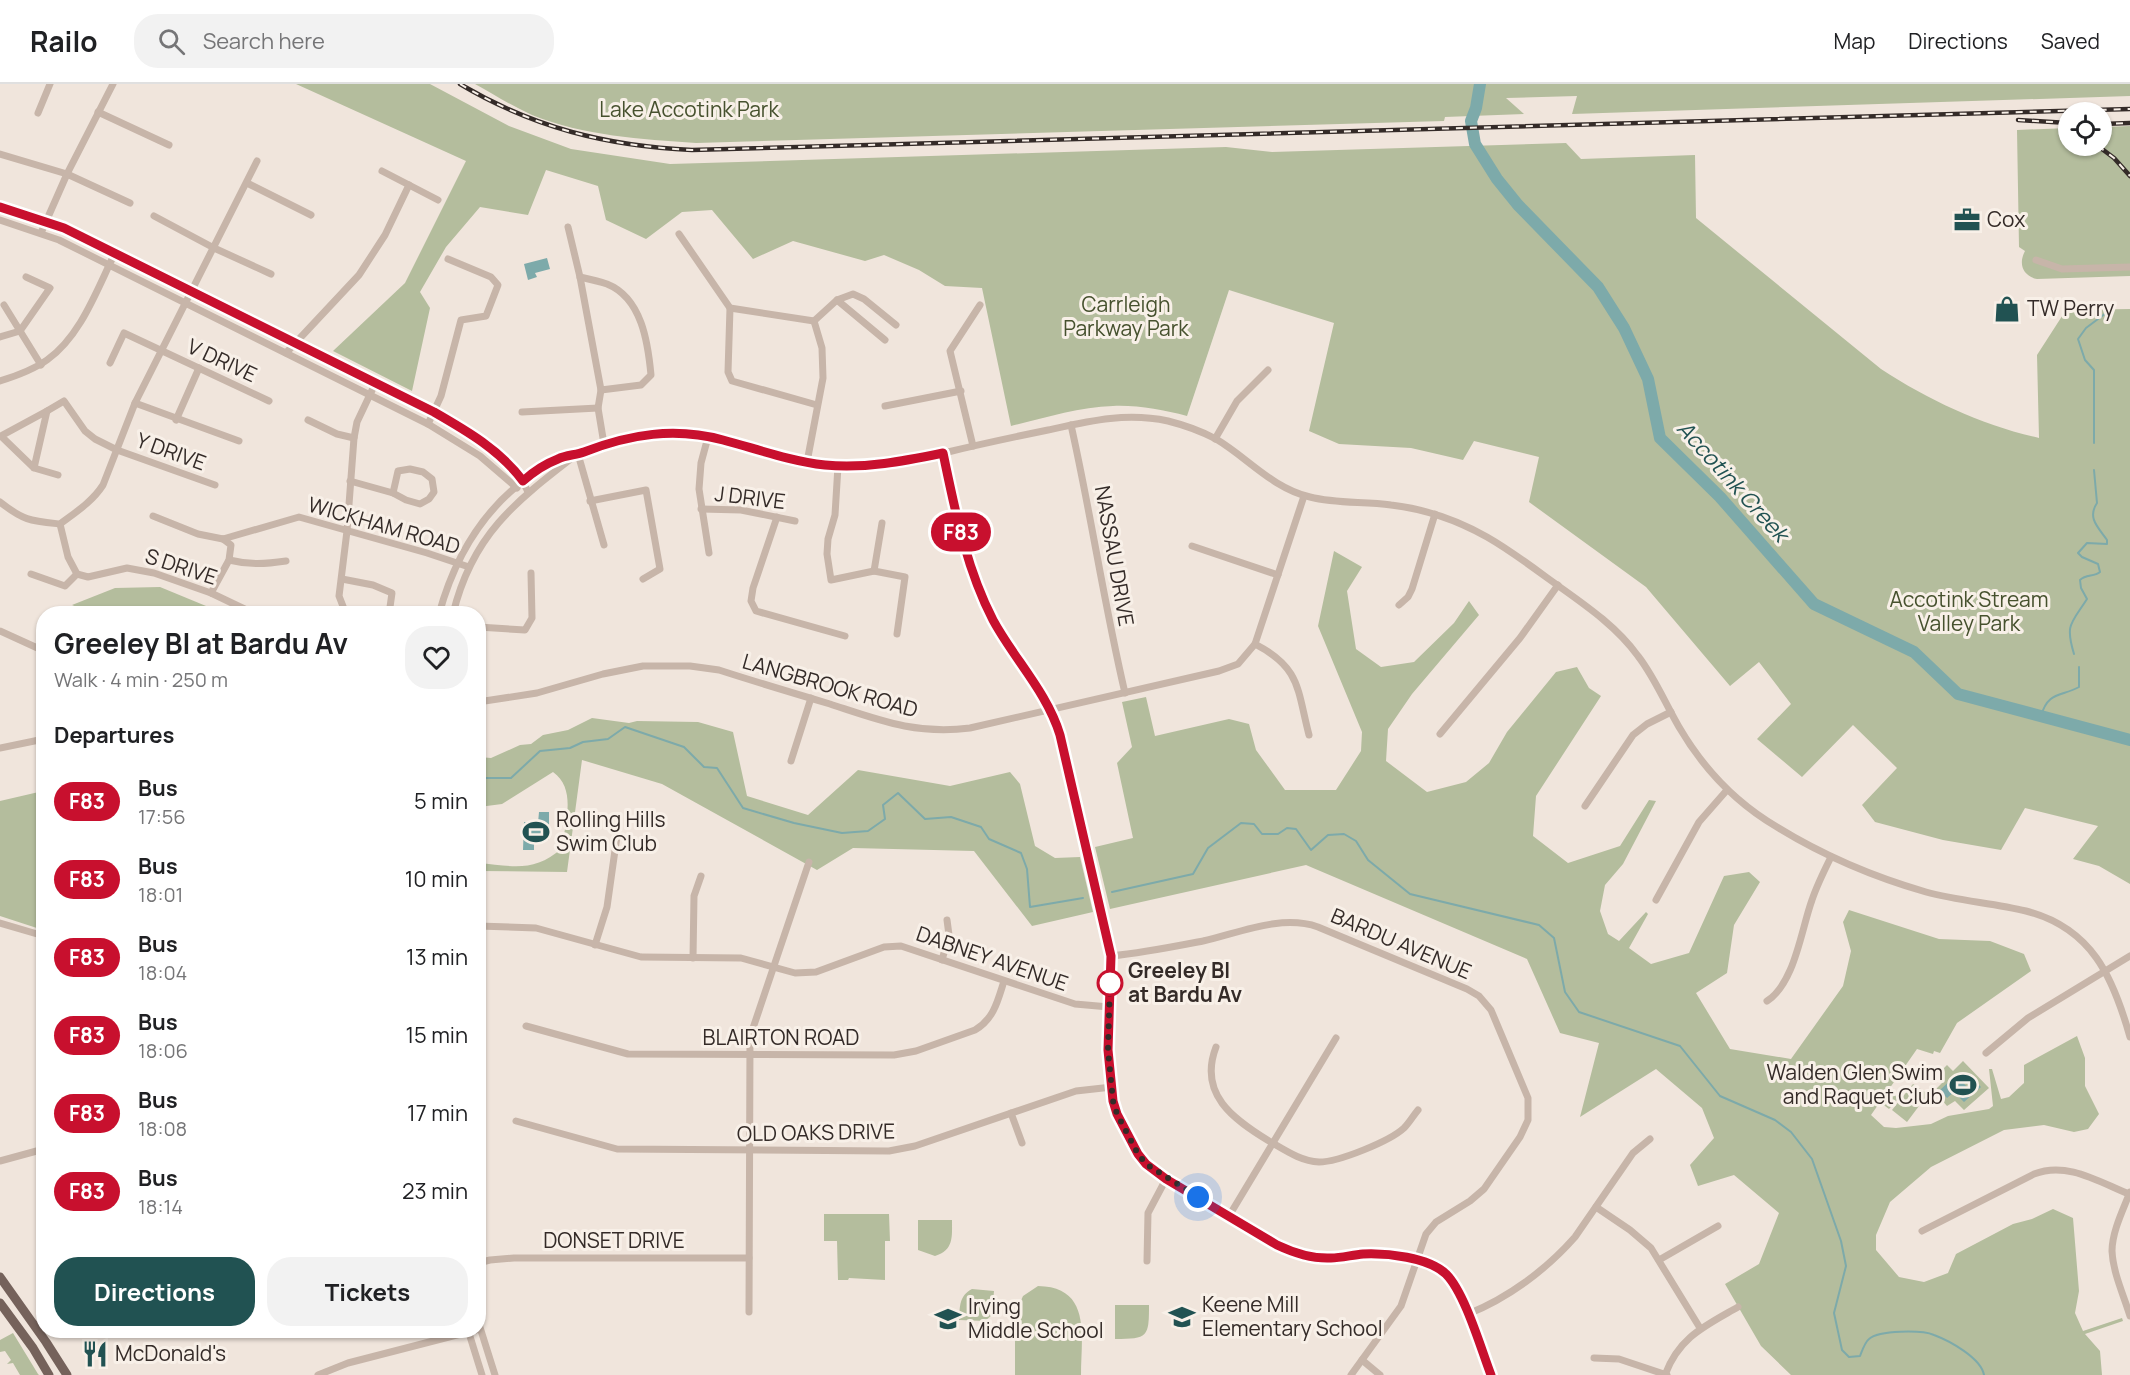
<!DOCTYPE html>
<meta charset="utf-8">
<style>
:root{--surface:#fff;--page:#f2f2f2;--text:#202124;--muted:#757577;--line:#e0e0e0;--accent:#215252}
body{margin:0;font-family:Manrope,sans-serif;background:var(--page);color:var(--text);height:100vh;display:flex;flex-direction:column;font-size:22px;white-space:nowrap}
*{box-sizing:border-box;margin:0}
p{font-size:20px;color:var(--muted)}
.icon{flex:none;width:33px;height:33px;fill:none;stroke:currentColor;stroke-width:2;stroke-linecap:round;stroke-linejoin:round}
.map{position:relative;flex:1;overflow:hidden}
.sheet{position:absolute;left:36px;top:522px;width:450px;height:732px;display:flex;flex-direction:column;background:var(--surface);border-radius:24px;box-shadow:0 2px 4px #0004}
.sheet>*{flex:none}
.badge{padding:0 12px;border-radius:20px;font-size:21px;line-height:39px}
.buttons{position:absolute;left:2058px;top:18px;display:grid;gap:12px}
.buttons a{display:grid;place-items:center;width:54px;height:54px;border-radius:50%;background:var(--surface);box-shadow:0 2px 4px #0004;font-size:30px}
.you{position:absolute;width:30px;height:30px;margin:-15px;border:4px solid #fff;border-radius:50%;background:#1a73e8;box-shadow:0 0 0 9px #1a73e833}
.map>.badge{position:absolute;translate:-50% -50%;box-shadow:0 0 0 3px #fff}
h2{padding:0 18px;font-size:22px;line-height:54px}
.round{display:grid;place-items:center;flex:none;width:63px;height:63px;border-radius:24px;background:var(--page)}
.headline{display:flex;align-items:center;justify-content:space-between;height:102px;padding:0 18px}
h1{font-size:28px;font-weight:700;line-height:45px}
.action{display:flex;gap:12px;margin-top:auto;padding:12px 18px}
.action a{flex:1;height:69px;border-radius:24px;background:var(--accent);color:#fff;font-size:24px;font-weight:700;line-height:69px;text-align:center}
.action a+a{background:var(--page);color:var(--text)}
ul{padding:0;list-style:none}
li{display:flex;align-items:center;gap:18px;height:78px;padding:0 18px}
li div{flex:1}
li b{display:block;font-size:22px}
li em{font-style:normal}
li .badge{min-width:66px;font-weight:700;text-align:center}
header{display:flex;align-items:center;gap:36px;box-sizing:border-box;height:84px;padding:0 30px;background:var(--surface);border-bottom:2px solid var(--line)}
header strong{font-size:28px}
nav{display:flex;gap:33px;margin-inline-start:auto;font-size:21px}
.search{width:420px;height:54px;background:var(--page);display:flex;align-items:center;gap:15px;box-sizing:border-box;padding:0 21px;border-radius:24px;color:var(--muted);font-size:22px}
.map>svg:first-child{display:block}
.green{fill:#b4bd9d}
.water{fill:#7daaaa}
.lines{fill:none;stroke-linecap:round;stroke-linejoin:round}
.stream{stroke:#7daaaa;stroke-width:2}
.river{stroke:#7daaaa;stroke-width:12}
.minor{stroke:#c7b5a9;stroke-width:7}
.major{stroke:#75625b;stroke-width:9}
.rail-casing{stroke:#342b28;stroke-width:4.5}
.rail{stroke:#f8f0e8;stroke-width:2;stroke-dasharray:7;stroke-linecap:butt}
.line-casing{stroke:#fff;stroke-width:14}
.line{stroke:#c8102e;stroke-width:9}
.walk{stroke:#342b28;stroke-width:6;stroke-dasharray:0 10.8}
.stop-dot{fill:#fff;stroke:#c8102e;stroke-width:3}
.labels{text-anchor:middle;stroke-width:6;stroke-linejoin:round;paint-order:stroke}
.park-label{font-size:21px;fill:#46512e;stroke:#f8f0e8}
.poi-label{font-size:21px;fill:#342b28;stroke:#f8f0e8;text-anchor:start}
.street-label{font-size:21px;fill:#342b28;stroke:#f8f0e8}
.stop-label{font-size:21px;font-weight:bold;fill:#342b28;stroke:#f8f0e8;text-anchor:start}
.water-label{font-size:22px;font-style:italic;fill:#215252;stroke:#f8f0e8}
</style>
<header>
<strong>Railo</strong>
<div class="search"><svg class="icon" aria-label="search" viewBox="0 0 24 24"><circle cx="10" cy="10" r="6"/><path d="M15 15l6 6"/></svg>Search here</div>
<nav><a>Map</a><a>Directions</a><a>Saved</a></nav>
</header>
<div class="map">
<svg width="2130" height="1291" viewBox="0 0 2130 1291">
<rect width="100%" height="100%" fill="#f0e5dc"/>
<g class="green">
<path d="M296,0H430L509,42L571,65L670,80L1226,63L1272,68L1566,59L1581,75L1695,71L1696,134L1881,285C1930,317 1982,341 2039,354L2037,271L2066,226L2130,225V800L2099,782L2073,775L2098,742L2025,724L2001,766L1943,756L1875,738L1862,721L1897,684L1853,641L1802,693L1757,655L1791,620L1759,578L1730,602L1646,503L1529,418L1539,373L1474,357L1463,376L1411,364L1339,360L1309,347L1334,239L1229,206L1187,332C1163,326 1138,321 1113,322C1079,323 1044,334 1011,342L982,204L945,202L919,186L884,171L865,177L793,157L753,175L712,126L682,128L646,155L606,136L598,102L546,86L528,131L480,123L446,163L420,208L430,224L412,307L333,267L405,199L466,77Z"/>
<path d="M475,0H2130V12L1572,30L1577,12L1506,14L1524,30L1445,33L1444,37L696,59C641,55 584,52 532,31C512,22 493,10 475,0Z"/>
<path d="M2130,42V192L2037,195C2023,192 2018,180 2025,167L2019,163L2017,46L2068,44V62H2102V43Z"/>
<path d="M1334,467L1362,483L1347,507L1356,565L1381,583L1414,578L1454,539L1469,517L1479,531L1412,610L1388,645L1386,677L1427,708L1466,698L1489,679L1507,648L1556,588L1577,583L1589,604L1601,612L1536,712L1533,752L1568,779L1620,762L1649,716L1656,717L1623,780L1605,801L1600,827L1608,850L1619,857L1646,828L1648,830L1629,864L1651,880L1689,869L1724,792L1749,788L1760,798L1734,841L1727,889L1696,909L1730,965L1791,975L1843,902L1851,867L1843,838L1849,826L1939,855L1990,857L2024,870L2031,887L1957,939L1940,969L1934,967L1933,970L1917,965L1871,1031L1884,1043L1896,1044L1931,1040L1948,1032L1989,1025L1993,1022L1989,985H1992L2001,1015L2009,1013L2024,999V981L2077,952L2085,974V1002L2099,1030L2088,1045L2074,1048L2044,1041L2004,1046L1931,1083L1890,1118L1876,1151V1166L1899,1193L1924,1198L1948,1189L1956,1170L2013,1140L2032,1135L2053,1125L2073,1134L2079,1207L2075,1229L2083,1247L2122,1234L2123,1237L2085,1250L2100,1267L2102,1291H1791L1761,1262L1725,1200L1759,1180L1779,1129L1734,1091L1698,1102L1690,1081L1714,1054L1702,1024L1656,985L1580,1033L1599,959L1560,949L1527,875L1306,781L1110,825L1095,763L1133,754L1117,679L1132,663L1122,618L1146,613L1155,652L1229,635L1249,640L1256,666L1285,706H1336L1361,667L1362,648L1318,542Z"/>
<path d="M160,503L223,529H91L72,521L115,504Z"/>
<path d="M592,634L629,639L637,637L698,638L733,648L747,712L808,731L858,686L950,702L1010,688L1020,700L1035,762L1055,774L1080,773L1093,828L1032,842L974,767L853,764L817,786L662,700L582,676L567,788L479,787L478,779C513,782 534,789 562,764C565,739 577,705 553,688L502,720L479,723V673L491,674L520,661L531,660L543,651L568,646Z"/>
<path d="M43,707H44L43,846L0,832V717Z"/>
<path d="M1963,977L1989,1004L1964,1026L1955,1017L1947,1022L1934,1007L1944,997L1938,990L1947,981L1953,987Z"/>
<path d="M1913,1000L1928,1010L1907,1038L1892,1026Z"/>
<path d="M1890,1008L1899,1014L1889,1025L1881,1019Z"/>
<path d="M824,1130H889L890,1157H885V1196L849,1194L848,1196H838L837,1157H824Z"/>
<path d="M918,1136H952C952,1153 954,1166 935,1172L918,1166Z"/>
<path d="M1038,1202C1092,1203 1081,1252 1081,1291H1015V1230L1023,1212Z"/>
<path d="M972,1205L994,1207L992,1231L985,1237L959,1236C960,1222 959,1212 972,1205Z"/>
<path d="M1115,1221H1149C1149,1253 1148,1255 1115,1255Z"/>
<path d="M13,1249L38,1290L39,1291H20L13,1279L7,1280L11,1276L5,1267L0,1268V1256Z"/>
</g>
<g class="water">
<path d="M547,174L550,185L535,189L537,193L528,196L524,180Z"/>
<path d="M539,728H549V756H534V766H523L524,738L538,739Z"/>
<path d="M1956,991L1967,1003L1974,996L1981,1003L1964,1018L1954,1008L1947,1014L1940,1006Z"/>
</g>
<g class="lines">
<g class="stream">
<path d="M2094,359V286L2085,276L2078,255L2086,244L2114,223"/>
<path d="M2074,570C2065,540 2071,540 2087,515L2081,504L2080,496C2086,490 2094,493 2100,488L2098,480L2082,473L2078,469L2087,459L2107,460V456C2098,443 2087,434 2097,419L2094,386"/>
<path d="M2041,632C2048,607 2061,613 2079,603V583"/>
<path d="M478,694H511L540,667L570,664L583,658L608,655L625,643L684,663L704,683L717,684L743,724L794,739L842,749L868,747L885,735L883,721L898,709L925,735L951,733L981,743L989,755L1021,769L1027,785L1030,823L1083,814"/>
<path d="M1112,808L1193,790L1208,764L1241,739L1254,740L1262,750H1278L1287,744L1296,745L1311,766L1328,751L1344,750L1356,757L1368,776L1410,810L1539,841L1554,854L1565,908L1579,928L1680,962L1720,1012L1775,1036L1791,1048L1812,1075L1841,1157L1846,1182L1834,1229L1842,1266L1849,1273L1860,1272C1862,1267 1865,1258 1869,1255C1879,1246 1922,1246 1934,1251C1950,1257 1981,1274 1984,1291"/>
</g>
<path class="river" d="M1480,0L1476,24L1471,37L1475,60L1497,95L1518,121L1598,203L1624,244L1648,295L1660,354L1720,413L1814,520L1914,568L1958,610L2130,656"/>
<g class="minor">
<path d="M98,28L169,61"/>
<path d="M38,29L50,0"/>
<path d="M0,70L67,90L130,119"/>
<path d="M382,87L438,116"/>
<path d="M247,99L311,131"/>
<path d="M0,123L64,144L434,328C468,347 512,370 528,408"/>
<path d="M154,132L214,164L271,190"/>
<path d="M0,136L59,156L428,340L480,372L517,404"/>
<path d="M568,143L580,193L601,306L598,324L604,360"/>
<path d="M41,149L67,90L113,0"/>
<path d="M679,150L730,224L814,237"/>
<path d="M2036,176L2062,185L2130,183"/>
<path d="M580,193C589,195 598,197 607,200C642,214 648,259 651,291L641,301L601,306"/>
<path d="M837,216L885,256"/>
<path d="M4,221L41,281"/>
<path d="M730,224L728,288L732,297L817,321"/>
<path d="M814,237L837,216L853,210L864,215L896,241"/>
<path d="M0,253L20,247L50,204L26,193"/>
<path d="M286,269L359,191L385,151L409,101"/>
<path d="M110,279L124,249L269,317"/>
<path d="M0,297C16,292 33,286 47,276C81,252 97,205 115,169"/>
<path d="M135,319L239,357"/>
<path d="M885,322L961,307"/>
<path d="M47,327L64,317L85,347L95,355L117,366L215,401"/>
<path d="M522,328L598,324"/>
<path d="M176,336L199,284"/>
<path d="M308,336L337,350L354,354"/>
<path d="M428,340L441,312L461,236L486,232L498,201L491,193L448,175"/>
<path d="M1071,341C1091,430 1104,520 1125,609"/>
<path d="M708,353L701,379L699,405L709,469"/>
<path d="M1215,355L1237,317L1268,286"/>
<path d="M973,362L950,267L980,221"/>
<path d="M943,369C955,426 966,484 993,536C1014,575 1047,608 1060,651L1111,872L1108,966L1113,1017L1117,1030L1138,1070L1146,1080L1166,1095L1277,1161C1294,1169 1312,1175 1331,1174C1341,1174 1352,1171 1363,1170C1387,1169 1428,1173 1446,1190C1465,1209 1481,1265 1491,1291"/>
<path d="M578,370L604,461"/>
<path d="M807,378L823,294L822,264L814,237"/>
<path d="M838,382L835,431L828,455L827,470L831,496L874,487L905,493L897,550"/>
<path d="M34,384L47,327L1,352L34,384L58,391"/>
<path d="M410,385L423,388L432,395L434,408L429,415L420,420L406,416L393,409L398,387Z"/>
<path d="M350,397L393,409"/>
<path d="M590,417L646,406L660,485L643,495"/>
<path d="M0,418C24,437 31,437 60,440C76,428 92,418 103,401L135,319L257,77"/>
<path d="M701,425L741,426L795,437"/>
<path d="M153,432L198,450L223,455L299,433L427,469L469,483"/>
<path d="M777,433L753,504L751,517L756,527L845,552"/>
<path d="M60,440L68,473L77,490L88,493L127,484L154,489L211,509L255,530"/>
<path d="M1192,462L1278,491"/>
<path d="M229,476C249,481 266,480 286,477"/>
<path d="M874,487L882,439"/>
<path d="M31,490L65,502L77,490"/>
<path d="M342,495L373,501L392,509L389,530"/>
<path d="M211,509L229,476L231,461L223,455"/>
<path d="M1399,521L1408,513L1412,505L1435,430"/>
<path d="M346,530L339,512L347,447L354,354L357,338L375,300"/>
<path d="M439,530C453,479 477,435 517,402C530,391 544,380 560,374C569,370 579,369 589,366C621,353 654,346 689,349C716,352 741,362 767,370C796,378 827,383 858,382C888,381 918,374 948,368C981,360 1014,353 1048,346C1089,337 1126,328 1168,337C1184,341 1201,347 1216,355C1248,374 1272,404 1310,413C1337,420 1364,417 1391,421C1425,425 1457,436 1487,453C1508,465 1527,479 1546,493C1579,517 1614,539 1638,572C1655,594 1665,619 1679,643C1703,684 1736,719 1777,743C1824,772 1874,793 1926,808C1959,817 1993,819 2026,827C2092,844 2113,893 2130,953"/>
<path d="M453,530C472,451 515,418 576,371"/>
<path d="M478,543L525,546L532,534L531,489"/>
<path d="M0,547L44,567"/>
<path d="M1255,560C1301,584 1297,605 1309,651"/>
<path d="M478,618L537,609L603,590L643,582H690L719,586C756,598 793,609 830,620C879,636 916,651 970,644L1219,587L1238,580L1255,560L1304,412"/>
<path d="M1440,650L1520,554L1558,501"/>
<path d="M0,664L44,655"/>
<path d="M791,677L811,614"/>
<path d="M1585,722L1633,651L1647,640L1671,628"/>
<path d="M1656,816L1699,738L1727,706"/>
<path d="M0,839L44,852"/>
<path d="M478,842L536,844L641,873L741,874L795,889L816,888L884,863L901,862L1075,920L1109,923"/>
<path d="M595,861L607,823L618,745"/>
<path d="M1111,872C1142,869 1172,863 1203,857C1239,849 1281,830 1318,843L1467,905L1479,912L1491,926L1528,1014V1036L1520,1053L1484,1105L1470,1117L1436,1138L1426,1150L1401,1222L1351,1291"/>
<path d="M693,874L694,812L701,792"/>
<path d="M942,876L949,851L947,836"/>
<path d="M1767,917C1795,899 1801,846 1812,816C1817,801 1824,787 1831,773"/>
<path d="M526,942L628,970L894,971L916,967L975,946C994,935 998,916 1004,897"/>
<path d="M1216,963C1198,1010 1233,1035 1269,1057C1285,1066 1300,1077 1319,1078C1339,1078 1390,1057 1404,1044C1409,1039 1413,1032 1418,1026"/>
<path d="M1986,969L2028,934L2130,872"/>
<path d="M1011,1029L1022,1059"/>
<path d="M516,1037L617,1065L889,1067L915,1062L1076,1007L1112,1003"/>
<path d="M0,1077L44,1065"/>
<path d="M2130,1108C2123,1126 2112,1148 2112,1167C2113,1189 2124,1212 2130,1232"/>
<path d="M1596,1123L1630,1146L1651,1164L1700,1244"/>
<path d="M1229,1132L1336,954"/>
<path d="M1922,1147L2034,1090C2067,1077 2099,1098 2129,1110"/>
<path d="M1659,1176L1718,1142"/>
<path d="M1147,1177L1148,1129L1166,1095"/>
<path d="M478,1179L490,1176L514,1174H749"/>
<path d="M749,1228L750,953L809,778"/>
<path d="M1468,1230C1508,1214 1546,1186 1575,1153L1633,1069L1650,1055"/>
<path d="M478,1237L495,1291"/>
<path d="M468,1246L482,1291"/>
<path d="M1594,1274L1619,1275L1667,1291"/>
<path d="M1362,1276L1380,1291"/>
<path d="M318,1291L348,1279L476,1246"/>
<path d="M1665,1291C1679,1253 1705,1242 1738,1223"/>
</g>
<g class="major">
<path d="M0,1193L46,1258L67,1291"/>
<path d="M0,1219L33,1264L49,1291"/>
</g>
<g class="rail-casing">
<g id="rail">
<path d="M460,0C534,44 607,62 692,66L2130,25"/>
<path d="M2018,36L2068,39"/>
<path d="M2102,40L2130,39"/>
<path d="M2098,62L2114,74L2130,92"/>
</g>
</g>
<use href="#rail" class="rail"/>
</g>
<g class="lines">
<g class="line-casing">
<path id="line" d="M0,123L64,144L434,328C467,347 500,366 523,397C533,388 545,380 558,375C566,371 576,371 584,368C630,350 675,343 723,356C757,365 790,377 825,381C865,385 904,377 943,369C955,426 966,484 993,536C1014,575 1047,608 1060,651L1111,872L1108,966L1113,1017L1117,1030L1138,1070L1146,1080L1166,1095L1277,1161C1294,1169 1312,1175 1331,1174C1341,1174 1352,1171 1363,1170C1387,1169 1428,1173 1446,1190C1465,1209 1481,1265 1491,1291"/>
</g>
<use href="#line" class="line"/>
<path class="walk" d="M1110,899L1108,966L1113,1017L1117,1030L1138,1070L1146,1080L1198,1113"/>
</g>
<defs>
<g id="office-bare" transform="scale(2.07)"><path d="M-6-3h4V-5.5h4V-3h4V5H-6ZM-1-4.5V-3h2v-1.5ZM-6 0V1H6V0Z" fill="#215252" stroke="#f8f0e8" stroke-width="2.5" paint-order="stroke"/></g>
<g id="shop-bare" transform="scale(2.07)"><path d="M-5-2.5h2.3a2.7 3.5 0 0 1 5.4 0H5L5.5 6h-11ZM-1.5-2.5h3a1.5 2.3 0 0 0-3 0Z" fill="#215252" stroke="#f8f0e8" stroke-width="2.5" paint-order="stroke"/></g>
<g id="stadium-bare" transform="scale(2.07)"><path d="M0-5a6.5 5 0 1 0 0 10a6.5 5 0 1 0 0-10ZM-3.5-1.8h7v3.6h-7Z" fill="#215252" stroke="#f8f0e8" stroke-width="2.5" paint-order="stroke"/></g>
<g id="school-bare" transform="scale(2.07)"><path d="M0-5L7-2L0 1L-7-2ZM-4 1L0 2.5L4 1V4Q0 6-4 4Z" fill="#215252" stroke="#f8f0e8" stroke-width="2.5" paint-order="stroke"/></g>
<g id="restaurant-bare" transform="scale(2.07)"><path d="M-5-6h1v4h1v-4h1v4h1v-4h1v5L-1.5 .5V6h-2V.5L-5-1ZM5-6V6H3V1.5H1.5Q1.5-4 5-6Z" fill="#215252" stroke="#f8f0e8" stroke-width="2.5" paint-order="stroke"/></g>
</defs>
<g fill-rule="evenodd">
<use href="#office-bare" x="1967" y="136"/>
<use href="#shop-bare" x="2007" y="225"/>
<use href="#stadium-bare" x="536" y="748"/>
<use href="#stadium-bare" x="1963" y="1001"/>
<use href="#school-bare" x="1182" y="1233"/>
<use href="#school-bare" x="948" y="1235"/>
<use href="#restaurant-bare" x="95" y="1270"/>
</g>
<circle class="stop-dot" cx="1110" cy="899" r="12"/>
<g class="labels">
<g class="park-label">
<text x="689" y="33">Lake Accotink Park</text>
<text x="1126" y="228">Carrleigh<tspan x="1126" dy="24">Parkway Park</tspan></text>
<text x="1969" y="523">Accotink Stream<tspan x="1969" dy="24">Valley Park</tspan></text>
</g>
<g class="poi-label">
<text x="1987" y="143">Cox</text>
<text x="2027" y="232">TW Perry</text>
<text x="556" y="743">Rolling Hills<tspan x="556" dy="24">Swim Club</tspan></text>
<text x="1943" y="996" text-anchor="end">Walden Glen Swim<tspan x="1943" dy="24">and Raquet Club</tspan></text>
<text x="1202" y="1228">Keene Mill<tspan x="1202" dy="24">Elementary School</tspan></text>
<text x="968" y="1230">Irving<tspan x="968" dy="24">Middle School</tspan></text>
<text x="115" y="1277">McDonald's</text>
</g>
<g class="street-label">
<text transform="translate(222 277) rotate(25)" y="7">V DRIVE</text>
<text transform="translate(171 368) rotate(20)" y="7">Y DRIVE</text>
<text transform="translate(750 414) rotate(7)" y="7">J DRIVE</text>
<text transform="translate(384 442) rotate(16)" y="7">WICKHAM ROAD</text>
<text transform="translate(1114 472) rotate(80)" y="7">NASSAU DRIVE</text>
<text transform="translate(181 483) rotate(18)" y="7">S DRIVE</text>
<text transform="translate(830 602) rotate(16)" y="7">LANGBROOK ROAD</text>
<text transform="translate(1401 860) rotate(23)" y="7">BARDU AVENUE</text>
<text transform="translate(992 875) rotate(19)" y="7">DABNEY AVENUE</text>
<text x="781" y="961">BLAIRTON ROAD</text>
<text transform="translate(816 1049) rotate(-1)" y="7">OLD OAKS DRIVE</text>
<text x="614" y="1164">DONSET DRIVE</text>
</g>
<g class="stop-label">
<text x="1128" y="894">Greeley Bl<tspan x="1128" dy="24">at Bardu Av</tspan></text>
</g>
<g class="water-label">
<text transform="translate(1733 397) rotate(48)" y="8">Accotink Creek</text>
</g>
</g>
</svg>
<div class="buttons">
<a><svg class="icon" aria-label="locate" viewBox="0 0 24 24"><circle cx="12" cy="12" r="6"/><path d="M12 2v4M12 18v4M2 12h4M18 12h4"/></svg></a>
</div>
<div class="you" style="left:1198px;top:1113px"></div>
<b class="badge" style="left:961px;top:448px;background:#c8102e;color:#fff">F83</b>
<section class="sheet">
<div class="headline"><div><h1>Greeley Bl at Bardu Av</h1><p>Walk · 4 min · 250 m</p></div><a class="round"><svg class="icon" aria-label="heart" viewBox="0 0 24 24"><path d="M12 20l-8-8c-3-5 5-10 8-4 3-6 11-1 8 4z"/></svg></a></div>
<h2>Departures</h2>
<ul>
<li><span class="badge" style="background:#c8102e;color:#fff">F83</span><div><b>Bus</b><p>17:56</p></div><em>5 min</em></li>
<li><span class="badge" style="background:#c8102e;color:#fff">F83</span><div><b>Bus</b><p>18:01</p></div><em>10 min</em></li>
<li><span class="badge" style="background:#c8102e;color:#fff">F83</span><div><b>Bus</b><p>18:04</p></div><em>13 min</em></li>
<li><span class="badge" style="background:#c8102e;color:#fff">F83</span><div><b>Bus</b><p>18:06</p></div><em>15 min</em></li>
<li><span class="badge" style="background:#c8102e;color:#fff">F83</span><div><b>Bus</b><p>18:08</p></div><em>17 min</em></li>
<li><span class="badge" style="background:#c8102e;color:#fff">F83</span><div><b>Bus</b><p>18:14</p></div><em>23 min</em></li>
</ul>
<div class="action"><a>Directions</a><a>Tickets</a></div>
</section>
</div>
